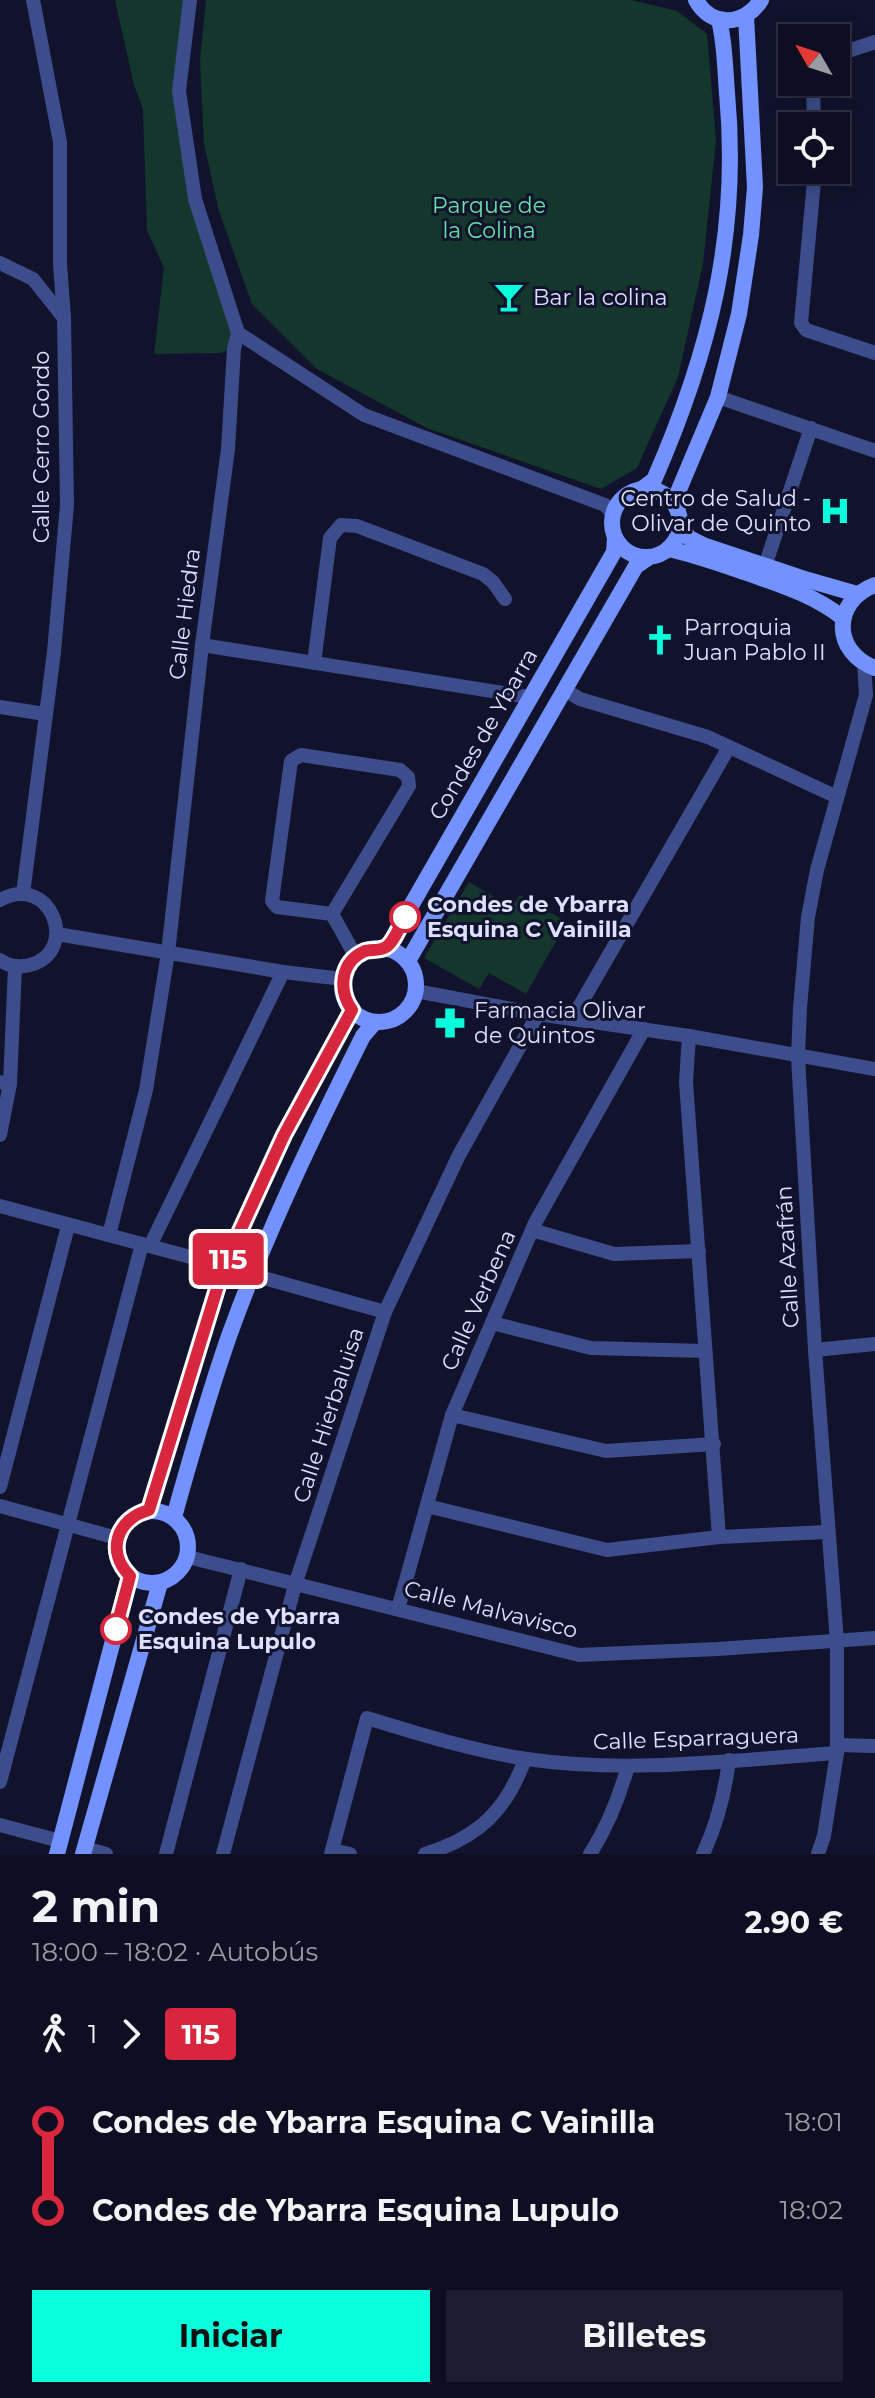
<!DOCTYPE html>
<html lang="es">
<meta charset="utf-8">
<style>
:root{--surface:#0d0e21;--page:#1b1c2e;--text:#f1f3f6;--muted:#9a9ca5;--line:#2d2e3f;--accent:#09ffdc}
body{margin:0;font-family:Montserrat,sans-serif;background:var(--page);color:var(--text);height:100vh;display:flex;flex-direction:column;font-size:30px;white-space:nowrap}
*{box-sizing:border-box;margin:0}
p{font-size:26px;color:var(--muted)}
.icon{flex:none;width:44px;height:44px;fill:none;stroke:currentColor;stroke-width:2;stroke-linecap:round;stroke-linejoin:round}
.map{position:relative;height:1854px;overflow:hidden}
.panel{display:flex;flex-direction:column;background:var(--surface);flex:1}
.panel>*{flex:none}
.badge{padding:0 16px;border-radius:6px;font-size:28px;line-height:52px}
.needle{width:52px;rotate:309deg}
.buttons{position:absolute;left:778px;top:24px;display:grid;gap:16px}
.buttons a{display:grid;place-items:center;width:72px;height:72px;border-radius:0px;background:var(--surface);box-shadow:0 4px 20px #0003,0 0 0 2px var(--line);font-size:40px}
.map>.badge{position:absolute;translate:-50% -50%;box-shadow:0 0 0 4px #fff}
.legs{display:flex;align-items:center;gap:12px;height:88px;padding:0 32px;font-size:26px}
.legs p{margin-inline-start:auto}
.overview{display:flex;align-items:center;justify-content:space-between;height:136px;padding:0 32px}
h1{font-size:44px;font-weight:700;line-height:60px}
.button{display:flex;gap:16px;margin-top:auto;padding:16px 32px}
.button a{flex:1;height:92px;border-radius:0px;background:var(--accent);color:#111;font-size:32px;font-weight:700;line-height:92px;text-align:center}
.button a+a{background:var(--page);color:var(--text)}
ul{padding:0 32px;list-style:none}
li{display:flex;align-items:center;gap:28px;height:88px;font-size:30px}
li i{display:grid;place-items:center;width:12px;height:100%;margin:0 10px;background:currentColor}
li i::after{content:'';width:20px;height:20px;margin:-10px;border:6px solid;border-radius:50%;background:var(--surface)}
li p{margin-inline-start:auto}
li:first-child i{background:linear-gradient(#0000 50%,currentColor 0)}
li:last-child i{background:linear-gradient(currentColor 50%,#0000 0)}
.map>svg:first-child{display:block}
.green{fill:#14362d}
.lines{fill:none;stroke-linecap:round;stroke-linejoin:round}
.street{stroke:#3d4d8b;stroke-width:14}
.secondary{stroke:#7492ff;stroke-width:16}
.line-1-casing{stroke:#fff;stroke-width:18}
.line-1{stroke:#d7263d;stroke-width:12}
.stop-1-dot{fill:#fff;stroke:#d7263d;stroke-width:4}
.labels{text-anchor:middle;stroke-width:6;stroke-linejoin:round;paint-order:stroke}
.park-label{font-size:22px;fill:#66e1a5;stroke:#11132c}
.poi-label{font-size:22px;fill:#dde1ff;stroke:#11132c;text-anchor:start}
.street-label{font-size:22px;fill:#dde1ff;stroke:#11132c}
.stop-label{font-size:22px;font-weight:bold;fill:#dde1ff;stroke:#11132c;text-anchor:start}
</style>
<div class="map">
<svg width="875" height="1854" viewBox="0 0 875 1854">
<rect width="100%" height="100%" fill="#11132c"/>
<g class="green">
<path d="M115,0H190L179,91L195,199L238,333L234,349L219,353L154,354L164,268L147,230L143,109L134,85Z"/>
<path d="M206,0H631L677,11L707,34L716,140L703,264L678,377L637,468L601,489L427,428L317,369L252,304L219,211L204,144L200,60Z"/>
<path d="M469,882L512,907L520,895L567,922L526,994L489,973L479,989L424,958Z"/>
</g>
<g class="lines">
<g class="street">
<path d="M836,55L875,42"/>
<path d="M813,82L814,126"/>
<path d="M815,170L801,323L806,330L875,353"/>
<path d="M0,263L33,279L64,318"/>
<path d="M238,333L364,415L605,505L613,514"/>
<path d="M718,397L875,451"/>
<path d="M765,566L811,428"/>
<path d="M202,645L529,697"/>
<path d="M314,663L330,538L341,525L357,526L483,574L493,582L505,599"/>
<path d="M565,690L580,699L708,737L837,797"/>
<path d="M0,707L45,714"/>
<path d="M23,894L54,652L67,505L64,318L60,264V142L33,0"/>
<path d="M0,900C52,872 80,952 30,965C19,968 9,966 0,960"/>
<path d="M332,914L409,786L408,777L400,770L301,755L291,761L272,901L277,907L332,914L356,957"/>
<path d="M57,934L283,972L343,979"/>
<path d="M415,995L421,992L538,1014L689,1036L875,1069"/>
<path d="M572,1019L729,747"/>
<path d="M689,1036L686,1082L719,1537"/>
<path d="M0,1082L10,1084L15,967"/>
<path d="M0,1135L10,1084"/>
<path d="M0,1206L224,1266"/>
<path d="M532,1230L614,1254L699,1251"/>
<path d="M109,1235L146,1090L168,953L202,645L228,449L234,349L238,333L195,199L179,91L190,0"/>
<path d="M150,1246L283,972"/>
<path d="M253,1275L385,1312"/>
<path d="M492,1323L591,1348L705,1351"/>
<path d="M815,1350L875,1344"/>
<path d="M452,1415L606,1451L714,1444"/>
<path d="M0,1487L68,1226"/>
<path d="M0,1506L117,1538"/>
<path d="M427,1506L607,1550L719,1537L827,1532"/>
<path d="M188,1557L579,1655L718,1649L875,1638"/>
<path d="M398,1609L452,1415L535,1223L644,1029"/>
<path d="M837,1745L875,1746"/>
<path d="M0,1782L142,1244"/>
<path d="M0,1825L60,1841"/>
<path d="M85,1848L106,1854"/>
<path d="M332,1850L350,1854"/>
<path d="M166,1854L241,1569"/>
<path d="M223,1854L295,1585L385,1312L459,1155L538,1014"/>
<path d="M331,1854L367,1718C420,1734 473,1751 527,1759C629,1774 734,1760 837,1753"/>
<path d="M425,1854C479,1837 506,1811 525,1759"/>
<path d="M590,1854C608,1826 619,1798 628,1766"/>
<path d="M703,1854C717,1824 725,1793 729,1760"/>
<path d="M818,1854L824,1836L837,1753V1642L815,1350L798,1057L800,1008L808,917L817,870L866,695L864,663"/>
</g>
<g class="secondary">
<path d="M696,0C711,28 745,26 761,0"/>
<circle cx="646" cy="523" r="34"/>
<path d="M642,489L654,480C710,352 740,233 727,93C725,69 725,43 719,20"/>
<path d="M676,505L678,492L718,397L739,314L751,235L755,187L746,16"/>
<path d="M681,526L689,538L703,545L808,580L857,594"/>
<path d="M668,549C696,555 720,564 747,573C781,585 814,595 843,618"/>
<path d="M875,585C832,601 832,652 875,668"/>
<circle cx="379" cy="985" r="37"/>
<path d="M384,949L389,944L614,552L615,538"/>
<path d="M408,961L636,566L648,558"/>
<path d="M149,1510L224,1266L284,1135L352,1010"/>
<circle cx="152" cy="1547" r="36"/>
<path d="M174,1517C191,1456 208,1396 229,1336C266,1233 314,1134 363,1036L375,1022"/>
<path d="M57,1854L130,1576"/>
<path d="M83,1854L160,1583"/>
</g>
</g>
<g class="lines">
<g class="line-1-casing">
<path id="line-1" d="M116,1629L130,1576C106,1552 116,1519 149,1510L224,1266L284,1135L352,1010C338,990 340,962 365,951C371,949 378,951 384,948C393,945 400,925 405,917"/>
</g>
<use href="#line-1" class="line-1"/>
</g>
<defs>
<g id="bar-bare" transform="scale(2.4)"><path d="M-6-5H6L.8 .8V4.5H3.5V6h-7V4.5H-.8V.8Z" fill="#09ffdc" stroke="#11132c" stroke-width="2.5" paint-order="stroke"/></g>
<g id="hospital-bare" transform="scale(2.4)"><path d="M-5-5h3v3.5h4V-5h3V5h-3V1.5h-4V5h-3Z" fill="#09ffdc" stroke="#11132c" stroke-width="2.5" paint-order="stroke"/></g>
<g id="church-bare" transform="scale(2.4)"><path d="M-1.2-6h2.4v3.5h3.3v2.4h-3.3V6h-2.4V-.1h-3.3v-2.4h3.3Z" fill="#09ffdc" stroke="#11132c" stroke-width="2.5" paint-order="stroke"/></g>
<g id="pharmacy-bare" transform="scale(2.4)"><path d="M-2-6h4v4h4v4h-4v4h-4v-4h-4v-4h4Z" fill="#09ffdc" stroke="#11132c" stroke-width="2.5" paint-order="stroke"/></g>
</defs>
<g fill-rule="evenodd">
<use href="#bar-bare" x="509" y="297"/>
<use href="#hospital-bare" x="835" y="511"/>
<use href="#church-bare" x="660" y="640"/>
<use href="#pharmacy-bare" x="450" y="1023"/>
</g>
<g class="stop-1-dot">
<circle cx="405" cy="917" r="14"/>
<circle cx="116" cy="1629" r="14"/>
</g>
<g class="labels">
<g class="park-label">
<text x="489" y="213">Parque de<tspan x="489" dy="25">la Colina</tspan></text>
</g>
<g class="poi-label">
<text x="533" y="305">Bar la colina</text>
<text x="811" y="506" text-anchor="end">Centro de Salud -<tspan x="811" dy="25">Olivar de Quinto</tspan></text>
<text x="684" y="635">Parroquia<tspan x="684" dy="25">Juan Pablo II</tspan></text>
<text x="474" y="1018">Farmacia Olivar<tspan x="474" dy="25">de Quintos</tspan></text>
</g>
<g class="street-label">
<text transform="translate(41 447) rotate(-90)" y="8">Calle Cerro Gordo</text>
<text transform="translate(184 614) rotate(-83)" y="8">Calle Hiedra</text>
<text transform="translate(483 734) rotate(-60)" y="8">Condes de Ybarra</text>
<text transform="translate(787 1257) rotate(-93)" y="8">Calle Azafrán</text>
<text transform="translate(478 1300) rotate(-66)" y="8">Calle Verbena</text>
<text transform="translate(328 1415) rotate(-72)" y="8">Calle Hierbaluisa</text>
<text transform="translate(491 1609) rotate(14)" y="8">Calle Malvavisco</text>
<text transform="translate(696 1738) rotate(-2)" y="8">Calle Esparraguera</text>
</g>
<g class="stop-label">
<text x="427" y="912">Condes de Ybarra<tspan x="427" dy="25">Esquina C Vainilla</tspan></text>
<text x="138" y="1624">Condes de Ybarra<tspan x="138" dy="25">Esquina Lupulo</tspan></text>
</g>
</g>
</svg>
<div class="buttons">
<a><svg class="needle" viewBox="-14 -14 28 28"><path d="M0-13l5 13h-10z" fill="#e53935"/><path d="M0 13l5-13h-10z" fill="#9a9ca5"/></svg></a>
<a><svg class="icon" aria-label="locate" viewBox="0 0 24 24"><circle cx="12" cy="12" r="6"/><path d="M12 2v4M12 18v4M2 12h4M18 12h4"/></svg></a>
</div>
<b class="badge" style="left:228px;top:1259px;background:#d7263d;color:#fff">115</b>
</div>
<section class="panel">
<div class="overview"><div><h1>2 min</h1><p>18:00 – 18:02 · Autobús</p></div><b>2.90 €</b></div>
<div class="legs"><svg class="icon" aria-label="walk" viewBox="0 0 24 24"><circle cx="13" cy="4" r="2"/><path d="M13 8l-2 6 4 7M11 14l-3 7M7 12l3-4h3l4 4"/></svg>1<svg class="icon" aria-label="forward" viewBox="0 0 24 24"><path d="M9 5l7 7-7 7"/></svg><b class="badge" style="background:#d7263d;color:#fff">115</b></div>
<ul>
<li><i style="color:#d7263d"></i><b>Condes de Ybarra Esquina C Vainilla</b><p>18:01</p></li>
<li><i style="color:#d7263d"></i><b>Condes de Ybarra Esquina Lupulo</b><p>18:02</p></li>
</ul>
<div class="button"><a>Iniciar</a><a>Billetes</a></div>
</section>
